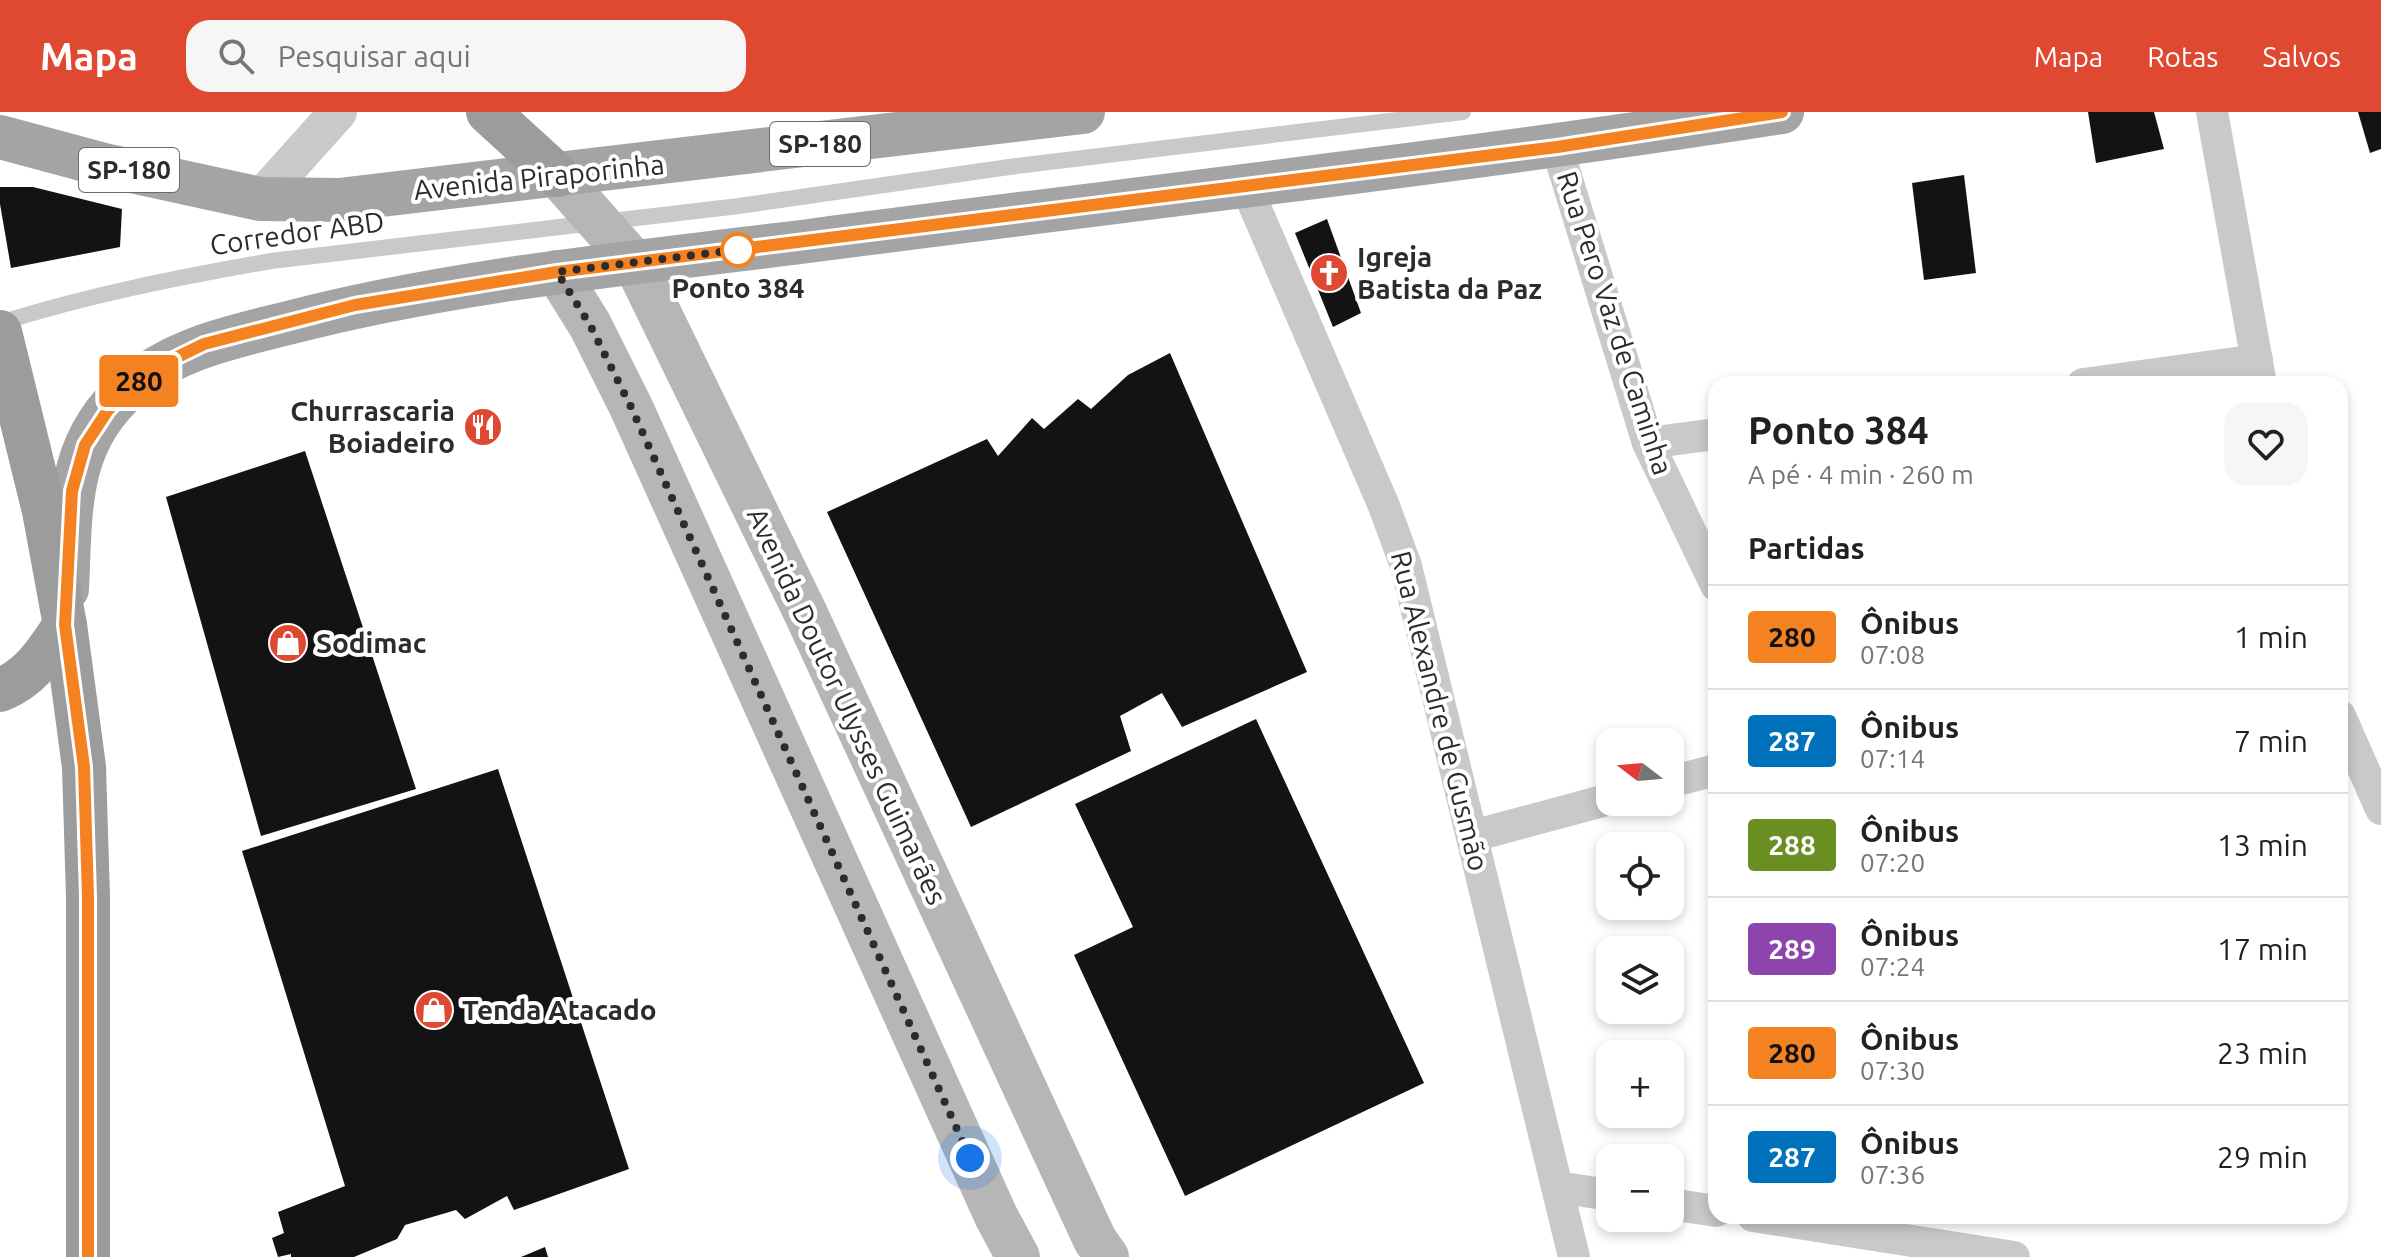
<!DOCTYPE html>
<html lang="pt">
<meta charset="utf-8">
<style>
:root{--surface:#fff;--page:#f6f6f6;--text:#202124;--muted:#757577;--line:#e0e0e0;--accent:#e04931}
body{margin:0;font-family:Ubuntu,sans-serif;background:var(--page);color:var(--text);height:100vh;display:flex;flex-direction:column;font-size:30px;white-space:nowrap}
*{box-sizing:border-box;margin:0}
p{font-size:26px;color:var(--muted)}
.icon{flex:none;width:44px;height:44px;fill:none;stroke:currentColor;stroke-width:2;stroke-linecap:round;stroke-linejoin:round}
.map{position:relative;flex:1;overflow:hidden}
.drawer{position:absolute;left:1708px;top:264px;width:640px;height:848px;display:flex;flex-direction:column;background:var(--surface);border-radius:24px;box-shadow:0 4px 12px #0003}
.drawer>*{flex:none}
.badge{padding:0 16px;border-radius:6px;font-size:28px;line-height:52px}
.needle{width:52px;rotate:286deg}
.buttons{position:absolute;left:1596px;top:616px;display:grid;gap:16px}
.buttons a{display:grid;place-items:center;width:88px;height:88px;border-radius:16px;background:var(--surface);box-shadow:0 4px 12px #0003;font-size:40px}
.you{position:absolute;width:40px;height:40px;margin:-20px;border:6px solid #fff;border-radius:50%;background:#1a73e8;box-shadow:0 0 0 12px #1a73e833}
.map>.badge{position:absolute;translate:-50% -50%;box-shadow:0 0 0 4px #fff}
h2{padding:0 40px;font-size:30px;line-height:72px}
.round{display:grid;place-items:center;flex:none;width:84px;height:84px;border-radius:24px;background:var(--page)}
.headline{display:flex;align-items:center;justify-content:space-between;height:136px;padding:0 40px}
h1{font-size:38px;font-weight:700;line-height:60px}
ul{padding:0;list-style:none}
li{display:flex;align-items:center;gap:24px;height:104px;padding:0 40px;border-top:2px solid var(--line)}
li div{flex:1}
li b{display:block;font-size:30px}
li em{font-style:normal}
li .badge{min-width:88px;font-weight:700;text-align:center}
header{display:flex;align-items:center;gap:48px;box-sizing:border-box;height:112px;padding:0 40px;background:var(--accent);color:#fff}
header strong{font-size:38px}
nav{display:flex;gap:44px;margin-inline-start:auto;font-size:28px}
.search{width:560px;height:72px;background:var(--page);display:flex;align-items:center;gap:20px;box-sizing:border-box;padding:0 28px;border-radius:24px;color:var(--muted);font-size:30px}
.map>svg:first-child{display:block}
.building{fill:#131313}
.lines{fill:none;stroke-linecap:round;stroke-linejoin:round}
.service{stroke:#c9c9c9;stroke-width:16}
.minor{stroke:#c9c9c9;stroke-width:32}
.tertiary{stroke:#c9c9c9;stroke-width:38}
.secondary{stroke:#b6b6b6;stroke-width:44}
.primary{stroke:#a4a4a4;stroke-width:44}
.trunk{stroke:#9c9c9c;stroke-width:44}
.line-casing{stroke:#fff;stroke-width:18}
.line{stroke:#f58220;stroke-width:12}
.walk{stroke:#2c2c2c;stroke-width:8;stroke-dasharray:0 14.4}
.stop-dot{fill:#fff;stroke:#f58220;stroke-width:4}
.labels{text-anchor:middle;stroke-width:8;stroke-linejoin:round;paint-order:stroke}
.shield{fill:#fff;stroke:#6b6b6b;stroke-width:2}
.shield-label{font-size:26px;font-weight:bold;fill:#2c2c2c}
.street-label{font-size:28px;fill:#2c2c2c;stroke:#fff}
.poi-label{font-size:28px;font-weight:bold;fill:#2c2c2c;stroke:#fff;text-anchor:start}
.stop-label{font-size:28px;font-weight:bold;fill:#2c2c2c;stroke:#fff}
</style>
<header>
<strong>Mapa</strong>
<div class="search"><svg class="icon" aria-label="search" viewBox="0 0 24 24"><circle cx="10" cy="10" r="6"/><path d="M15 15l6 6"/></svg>Pesquisar aqui</div>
<nav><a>Mapa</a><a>Rotas</a><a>Salvos</a></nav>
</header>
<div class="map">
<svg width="2381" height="1145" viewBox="0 0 2381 1145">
<rect width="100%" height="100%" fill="#fff"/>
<g class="building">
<path d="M2088,0H2154L2164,37L2096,51Z"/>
<path d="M2358,0H2381V37L2370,41Z"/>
<path d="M1964,63L1976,161L1924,168L1912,71Z"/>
<path d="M0,75H33L122,97L120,135L11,156L0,92Z"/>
<path d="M1327,107L1361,201L1333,215L1295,121Z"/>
<path d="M1170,241L1307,560L1182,615L1162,581L1120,604L1131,639L971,715L827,400L987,327L998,344L1032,306L1044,317L1078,287L1091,297L1128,263Z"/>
<path d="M305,339L416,677L261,724L166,385Z"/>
<path d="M1256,607L1424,971L1185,1084L1074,843L1133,815L1075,692Z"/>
<path d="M498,657L629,1057L514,1098L507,1084L465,1107L456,1098L405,1113L397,1127L354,1145H291V1142L278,1145L272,1126L284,1121L278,1100L345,1074L242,739Z"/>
<path d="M545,1135L548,1145H521Z"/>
</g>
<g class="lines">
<path class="service" d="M0,211C88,183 180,165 271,149L739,94L1016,54L1463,0"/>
<g class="minor">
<path d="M2212,0L2261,272"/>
<path d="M1557,35L1648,331L1716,473"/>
<path d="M1245,72L1384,394L1406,454L1574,1145"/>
<path d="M2083,272L2257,248"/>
<path d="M1648,331L1716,322"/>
<path d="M2340,604L2381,697"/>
<path d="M1670,670L1716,658"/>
<path d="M1473,724L1610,687"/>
<path d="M1557,1075L1610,1083"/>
<path d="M1670,1092L1716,1099"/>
<path d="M1753,1104L2014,1145"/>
</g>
<path class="tertiary" d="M260,87L338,0"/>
<g class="secondary">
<path d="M557,63L635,151L805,500L1095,1128L1107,1145"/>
<path d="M557,160L590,213L631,295L996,1104L1018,1145"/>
</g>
<g class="primary">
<path d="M0,25L104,53L260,87L339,88L1083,0"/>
<path d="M67,477C71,399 65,331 130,275C176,236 232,225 288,211C460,166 639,151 816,128C1138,86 1461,50 1782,0"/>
</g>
<g class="trunk">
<path d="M488,0L557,63"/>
<path d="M0,220L44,399L65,513L84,655L88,785V1145"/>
<path d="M0,578C31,566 47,540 65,513"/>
</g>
</g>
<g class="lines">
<g class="line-casing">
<path id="line" d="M88,1145V785L84,655L65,513L72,379L85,333L108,298L129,276L161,253L204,232L355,193L557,160L1557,35L1782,0"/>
</g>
<use href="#line" class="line"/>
<path class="walk" d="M738,138L743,137L557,160L590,213L631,295L970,1046"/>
</g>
<defs>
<g id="church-disc" transform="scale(2)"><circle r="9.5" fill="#e04931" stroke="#fff"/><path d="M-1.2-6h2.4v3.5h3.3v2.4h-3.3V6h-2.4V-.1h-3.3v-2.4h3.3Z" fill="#fff"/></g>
<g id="restaurant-disc" transform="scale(2)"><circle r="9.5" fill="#e04931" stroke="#fff"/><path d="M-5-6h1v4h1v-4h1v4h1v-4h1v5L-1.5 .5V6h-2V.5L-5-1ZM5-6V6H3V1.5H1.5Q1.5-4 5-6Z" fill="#fff"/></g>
<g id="shop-disc" transform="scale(2)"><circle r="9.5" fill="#e04931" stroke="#fff"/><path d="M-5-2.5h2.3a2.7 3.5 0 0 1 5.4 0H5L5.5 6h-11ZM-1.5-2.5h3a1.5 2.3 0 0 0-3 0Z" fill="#fff"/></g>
</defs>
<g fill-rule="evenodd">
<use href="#church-disc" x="1329" y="161"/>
<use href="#restaurant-disc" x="483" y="315"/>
<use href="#shop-disc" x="288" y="531"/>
<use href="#shop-disc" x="434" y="898"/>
</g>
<circle class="stop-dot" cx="738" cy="138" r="16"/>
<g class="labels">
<g class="shield">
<rect x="770" y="10" width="100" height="44" rx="6"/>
<rect x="79" y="36" width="100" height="44" rx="6"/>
</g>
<g class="shield-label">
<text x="820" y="41">SP-180</text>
<text x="129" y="67">SP-180</text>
</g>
<g class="street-label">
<text transform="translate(539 65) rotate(-6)" y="10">Avenida Piraporinha</text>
<text transform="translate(297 121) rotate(-8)" y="10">Corredor ABD</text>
<text transform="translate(1615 211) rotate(72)" y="10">Rua Pero Vaz de Caminha</text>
<text transform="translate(847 594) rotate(65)" y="10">Avenida Doutor Ulysses Guimarães</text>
<text transform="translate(1440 599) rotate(76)" y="10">Rua Alexandre de Gusmão</text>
</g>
<g class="poi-label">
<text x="1357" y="155">Igreja<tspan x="1357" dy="32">Batista da Paz</tspan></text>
<text x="455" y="309" text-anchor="end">Churrascaria<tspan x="455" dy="32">Boiadeiro</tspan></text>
<text x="316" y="541">Sodimac</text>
<text x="462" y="908">Tenda Atacado</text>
</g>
<g class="stop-label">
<text x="738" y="186">Ponto 384</text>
</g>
</g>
</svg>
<div class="buttons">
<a><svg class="needle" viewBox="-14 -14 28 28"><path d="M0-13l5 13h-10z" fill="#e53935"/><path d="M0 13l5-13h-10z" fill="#757577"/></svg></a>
<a><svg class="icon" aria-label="locate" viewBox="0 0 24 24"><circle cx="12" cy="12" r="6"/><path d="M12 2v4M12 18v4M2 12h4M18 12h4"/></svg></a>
<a><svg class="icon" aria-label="layers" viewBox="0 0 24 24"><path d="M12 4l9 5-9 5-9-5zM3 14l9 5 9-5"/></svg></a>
<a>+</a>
<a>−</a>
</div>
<div class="you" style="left:970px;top:1046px"></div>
<b class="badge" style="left:139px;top:269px;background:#f58220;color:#111">280</b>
<section class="drawer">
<div class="headline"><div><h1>Ponto 384</h1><p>A pé · 4 min · 260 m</p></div><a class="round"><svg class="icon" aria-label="heart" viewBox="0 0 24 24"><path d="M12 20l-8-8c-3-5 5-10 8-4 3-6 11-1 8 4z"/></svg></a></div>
<h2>Partidas</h2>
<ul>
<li><span class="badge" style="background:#f58220;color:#111">280</span><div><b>Ônibus</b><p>07:08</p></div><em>1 min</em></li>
<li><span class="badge" style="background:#0072bc;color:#fff">287</span><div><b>Ônibus</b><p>07:14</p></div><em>7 min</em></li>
<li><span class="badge" style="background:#6b8e23;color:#fff">288</span><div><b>Ônibus</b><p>07:20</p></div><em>13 min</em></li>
<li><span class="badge" style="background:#8e44ad;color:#fff">289</span><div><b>Ônibus</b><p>07:24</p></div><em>17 min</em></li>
<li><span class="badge" style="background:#f58220;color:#111">280</span><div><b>Ônibus</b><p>07:30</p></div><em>23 min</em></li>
<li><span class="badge" style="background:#0072bc;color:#fff">287</span><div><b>Ônibus</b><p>07:36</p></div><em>29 min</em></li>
</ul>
</section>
</div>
